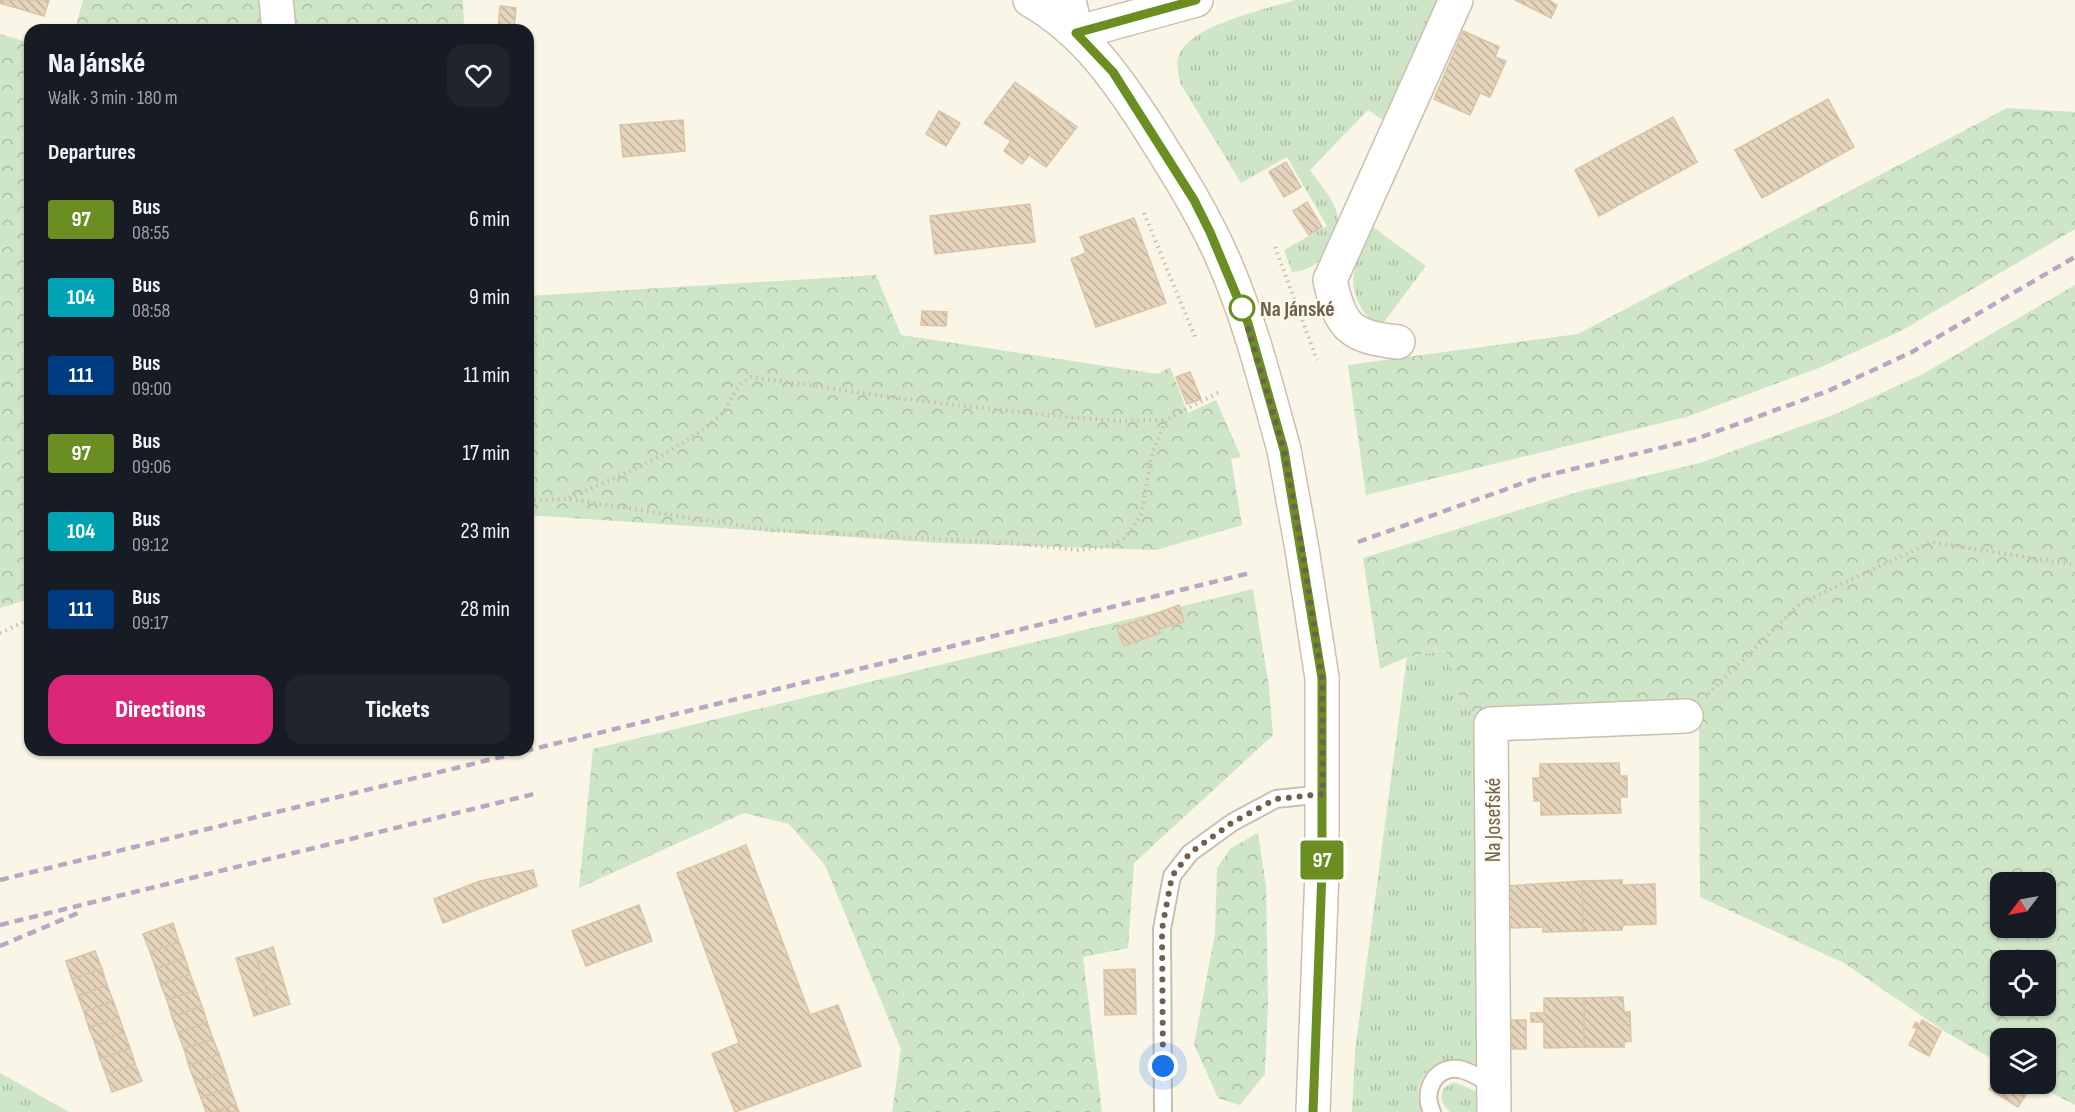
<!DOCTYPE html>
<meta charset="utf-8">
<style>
:root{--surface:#171b24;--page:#20242c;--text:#f1f3f6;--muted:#9ea1a6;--accent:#db2777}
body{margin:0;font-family:"Sofia Sans Condensed",sans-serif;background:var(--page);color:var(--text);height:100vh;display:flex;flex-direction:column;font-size:22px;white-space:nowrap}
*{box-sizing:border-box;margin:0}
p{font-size:20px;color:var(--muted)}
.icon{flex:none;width:33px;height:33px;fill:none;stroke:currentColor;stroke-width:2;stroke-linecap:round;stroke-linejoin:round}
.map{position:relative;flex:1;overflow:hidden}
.details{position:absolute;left:24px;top:24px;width:510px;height:732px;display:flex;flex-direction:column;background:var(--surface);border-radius:18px;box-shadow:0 2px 4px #0004}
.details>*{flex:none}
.badge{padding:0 12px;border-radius:4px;font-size:21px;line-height:39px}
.needle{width:39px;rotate:238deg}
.tools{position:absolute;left:1990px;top:872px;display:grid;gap:12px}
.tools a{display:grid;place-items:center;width:66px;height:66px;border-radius:12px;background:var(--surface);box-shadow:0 2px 4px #0004;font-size:30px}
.you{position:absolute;width:30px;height:30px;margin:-15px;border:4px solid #fff;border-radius:50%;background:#1a73e8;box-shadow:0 0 0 9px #1a73e833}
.map>.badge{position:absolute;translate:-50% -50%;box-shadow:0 0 0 3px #fff}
h2{padding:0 24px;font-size:22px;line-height:54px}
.round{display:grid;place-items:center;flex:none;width:63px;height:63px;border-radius:18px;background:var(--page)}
.overview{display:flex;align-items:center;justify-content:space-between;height:102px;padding:0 24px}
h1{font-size:28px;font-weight:800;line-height:45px}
.action{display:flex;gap:12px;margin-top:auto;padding:12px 24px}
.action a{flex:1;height:69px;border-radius:18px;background:var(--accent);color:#fff;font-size:24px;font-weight:800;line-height:69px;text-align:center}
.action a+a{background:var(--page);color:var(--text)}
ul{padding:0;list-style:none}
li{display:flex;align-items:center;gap:18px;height:78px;padding:0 24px}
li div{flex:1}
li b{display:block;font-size:22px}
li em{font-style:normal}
li .badge{min-width:66px;font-weight:700;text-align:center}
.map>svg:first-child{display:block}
.grass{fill:url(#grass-tufts)}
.forest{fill:url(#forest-crowns);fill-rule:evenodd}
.building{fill:url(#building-back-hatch);stroke:#dcc3a4;stroke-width:1.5}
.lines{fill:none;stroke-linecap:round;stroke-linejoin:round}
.lane-casing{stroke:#cabfae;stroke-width:20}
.street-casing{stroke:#cabfae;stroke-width:36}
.secondary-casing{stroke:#ccc0ac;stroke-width:36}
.path{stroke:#d0bda5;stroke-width:4;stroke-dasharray:1.5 4.5;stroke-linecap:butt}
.lane{stroke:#fff;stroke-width:16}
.street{stroke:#fff;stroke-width:33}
.secondary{stroke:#fff;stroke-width:33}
.rail{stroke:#baa6c2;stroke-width:4.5;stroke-dasharray:9 6;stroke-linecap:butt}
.secondary-bridge-casing{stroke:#ccc0ac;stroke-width:36;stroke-linecap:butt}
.secondary-bridge{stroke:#fff;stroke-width:33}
.line-casing{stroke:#fff;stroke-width:14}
.line{stroke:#6b8e23;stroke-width:9}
.walk{stroke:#70604e;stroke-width:6;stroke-dasharray:0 10.8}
.stop-dot{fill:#fff;stroke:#6b8e23;stroke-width:3}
.labels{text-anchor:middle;stroke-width:4.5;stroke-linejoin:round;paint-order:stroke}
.stop-label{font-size:22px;font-weight:bold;fill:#70604e;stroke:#fdf9ec;text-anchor:start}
.street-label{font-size:22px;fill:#70604e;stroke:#fdf9ec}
</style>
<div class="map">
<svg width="2075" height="1112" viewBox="0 0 2075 1112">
<defs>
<pattern id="grass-tufts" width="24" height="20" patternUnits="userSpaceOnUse" patternTransform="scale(1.5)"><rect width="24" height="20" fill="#cee5c7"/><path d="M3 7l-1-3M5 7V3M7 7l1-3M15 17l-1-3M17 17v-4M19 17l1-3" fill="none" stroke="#acbda4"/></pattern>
<pattern id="forest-crowns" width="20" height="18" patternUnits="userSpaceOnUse" patternTransform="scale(1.5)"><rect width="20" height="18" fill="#cee5c7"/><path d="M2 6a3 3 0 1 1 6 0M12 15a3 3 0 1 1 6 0" fill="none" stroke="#acbda4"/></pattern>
<pattern id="building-back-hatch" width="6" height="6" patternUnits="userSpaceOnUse" patternTransform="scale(1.5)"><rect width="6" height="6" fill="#e6d5bd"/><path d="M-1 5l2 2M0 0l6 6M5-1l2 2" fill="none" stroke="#bfb09c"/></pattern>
</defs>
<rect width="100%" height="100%" fill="#f9f5e7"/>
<g class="grass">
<path d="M1295,0H1447L1398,100L1383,120L1368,110L1310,170C1318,182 1331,196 1336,210C1345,237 1320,272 1292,272L1284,250L1327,226L1287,157L1241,183L1180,83C1179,74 1175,63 1179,55C1192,24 1265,10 1295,0Z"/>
<path d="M1373,227L1426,266L1378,330C1341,288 1351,273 1373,227Z"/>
<path d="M1447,650L1461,702L1476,716L1479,1066C1444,1050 1408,1070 1421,1112H1352L1355,1051L1407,657Z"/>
<path d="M0,1073L69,1112H0Z"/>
<path d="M1454,1082L1480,1093V1112H1450C1442,1104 1439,1099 1444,1088Z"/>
</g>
<g class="forest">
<path d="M83,0H463L464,30H75Z"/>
<path d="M0,34L30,43V599L0,608Z"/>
<path d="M2007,108L2075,112V229L1901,331L1819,368L1686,417L1366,495L1348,365L1578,334Z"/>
<path d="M876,275L901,335L1158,374L1170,367L1188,413L1216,400L1241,457L1231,459L1242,525L1156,550L938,543L528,515V296Z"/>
<path d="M2075,285V1105L2033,1083H2046V1038H2001V1064L1944,1031L1844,963L1700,897L1699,732L1694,708L1476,716L1461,702L1446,650L1407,657L1380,669L1363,558L1581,491L1700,463L1838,413L1923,374ZM2001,882H2046V927H2001ZM2001,960H2046V1005H2001Z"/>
<path d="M1253,589L1269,687L1273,735L1134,863L1128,948L1083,957L1102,1112H892L901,1049L825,865L789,824L744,813L579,888L593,749Z"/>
<path d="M1258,833L1266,886L1268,1002L1265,1074L1240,1105L1218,1098L1194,1044L1215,934L1217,868L1231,848Z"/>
</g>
<g class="building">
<path d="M0,0H49L44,16L0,3Z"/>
<path d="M1515,0H1549L1557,5L1551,18Z"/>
<path d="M500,6L516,8L514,30H498Z"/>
<path d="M1463,31L1499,47L1495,57L1506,61L1490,97L1480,93L1470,115L1434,99Z"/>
<path d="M1015,82L1077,127L1046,167L1029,155L1022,164L1004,151L1011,141L984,123Z"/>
<path d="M1828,99L1854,147L1762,198L1735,150Z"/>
<path d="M939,111L960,123L946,146L926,134Z"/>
<path d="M1673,117L1697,162L1599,216L1575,170Z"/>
<path d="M683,120L685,151L623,157L620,125Z"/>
<path d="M1286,162L1301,187L1284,197L1269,172Z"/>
<path d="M1307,202L1322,227L1309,235L1293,211Z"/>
<path d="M1030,204L1035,242L935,254L930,216Z"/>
<path d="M1134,218L1166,303L1096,327L1071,259L1086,253L1080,237Z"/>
<path d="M922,311L947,312L946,326L921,325Z"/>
<path d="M1190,372L1201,399L1187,404L1176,377Z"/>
<path d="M1179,605L1184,622L1159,629L1160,633L1124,646L1117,628Z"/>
<path d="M1619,763L1620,776H1627V797H1620L1621,813L1541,815V801H1534L1533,778H1540V764Z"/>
<path d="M746,845L810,1015L838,1005L861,1066L735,1112L712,1054L739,1043L677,873Z"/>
<path d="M533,870L537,886L443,923L434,899L480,881Z"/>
<path d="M1622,880V885L1655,884L1656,924L1623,925L1622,930L1583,931L1582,881Z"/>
<path d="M1582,881L1583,931L1543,932V927L1507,928V886Z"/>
<path d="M639,905L652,941L586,966L572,931Z"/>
<path d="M173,923L179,942L150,952L143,934Z"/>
<path d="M179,942L185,958L156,969L150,952Z"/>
<path d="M273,947L290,1004L272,1010L255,953Z"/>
<path d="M95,951L102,969L72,979L66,961Z"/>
<path d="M255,953L272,1010L254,1016L236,958Z"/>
<path d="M185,958L190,974L161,985L156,969Z"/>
<path d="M102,969L107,985L78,996L72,979Z"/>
<path d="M1135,969L1136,1014L1105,1015L1104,970Z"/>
<path d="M190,974L196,990L167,1000L161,985Z"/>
<path d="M107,985L113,1001L84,1012L78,996Z"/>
<path d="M196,990L202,1006L172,1017L167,1000Z"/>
<path d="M1623,997L1624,1012H1630L1631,1041L1624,1042V1047H1584V998Z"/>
<path d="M1544,998H1584V1047L1544,1048V1022H1531V1013H1544Z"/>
<path d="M113,1001L119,1017L89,1028L84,1012Z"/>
<path d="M202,1006L207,1022L178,1033L172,1017Z"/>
<path d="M119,1017L124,1032L95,1043L89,1028Z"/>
<path d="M1508,1020H1526V1049H1509Z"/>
<path d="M1922,1020L1941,1031L1929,1056L1909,1045L1917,1029L1913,1027L1916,1022L1920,1025Z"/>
<path d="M207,1022L213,1039L184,1049L178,1033Z"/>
<path d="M124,1032L130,1048L100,1059L95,1043Z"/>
<path d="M213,1039L219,1054L189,1066L184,1049Z"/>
<path d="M130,1048L135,1064L106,1075L100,1059Z"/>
<path d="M219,1054L225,1071L195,1082L189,1066Z"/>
<path d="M135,1064L142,1081L112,1092L106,1075Z"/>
<path d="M225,1071L230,1087L201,1098L195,1082Z"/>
<path d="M2000,1072L2001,1083H2018L2029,1090L2018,1107L1989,1089Z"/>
<path d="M230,1087L236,1104L215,1112H206L201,1098Z"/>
<path d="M236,1104L239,1112H215Z"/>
</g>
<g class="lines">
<g class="lane-casing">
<g id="lane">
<path d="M1163,1112L1162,929L1172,876L1190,853L1233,822L1276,799L1323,794"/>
<path d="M1432,1112C1422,1092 1434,1066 1459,1069C1471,1071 1483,1080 1494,1086"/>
</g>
</g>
<g class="street-casing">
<g id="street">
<path d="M276,0L279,30"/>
<path d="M1069,0L1076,33"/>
<path d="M1076,33L1196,0"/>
<path d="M1398,342C1350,337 1340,327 1330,280L1456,0"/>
<path d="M1494,1112L1491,724L1686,716"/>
</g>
</g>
<g class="secondary-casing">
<g id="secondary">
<path d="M1030,0C1084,31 1116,77 1149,128C1176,171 1203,213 1223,259C1250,320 1266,385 1284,450"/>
<path d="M1313,1112L1322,871V678"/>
</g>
</g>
<g class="path">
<path d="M1144,213L1195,337"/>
<path d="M1275,247L1317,360"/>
<path d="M569,498C619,476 673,455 716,419C730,408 733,386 751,377L912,400L1064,417L1120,421L1165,420"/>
<path d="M528,500L568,499L769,530L1011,543L1078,550L1105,547L1123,539L1134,526L1142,512L1152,454L1166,420L1221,391"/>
<path d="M0,633L30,619"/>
<path d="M1708,694L1801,603L1932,542L2075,565"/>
</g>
<use href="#lane" class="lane"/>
<use href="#street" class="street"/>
<use href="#secondary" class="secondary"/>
<g class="rail">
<path d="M1358,542L1540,477L1693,440L1828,391L1912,352L2075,257"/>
<path d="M0,880L1250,573"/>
<path d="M0,925L538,793"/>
<path d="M0,946L78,913"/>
</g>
<g class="secondary-bridge-casing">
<path id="secondary-bridge" d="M1284,450L1302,549L1322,678"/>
</g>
<use href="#secondary-bridge" class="secondary-bridge"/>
</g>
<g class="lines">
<g class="line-casing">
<path id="line" d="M1196,0L1076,33L1113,72L1194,200L1210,232L1248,323L1284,450L1322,678V871L1313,1112"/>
</g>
<use href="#line" class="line"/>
<path class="walk" d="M1163,1066L1162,929L1172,876L1190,853L1233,822L1276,799L1323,794L1322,678L1302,549L1284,450L1242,308"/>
</g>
<circle class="stop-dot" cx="1242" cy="308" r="12"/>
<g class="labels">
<g class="stop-label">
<text x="1260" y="316">Na Jánské</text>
</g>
<g class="street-label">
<text transform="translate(1492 820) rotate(-90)" y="8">Na Josefské</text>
</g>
</g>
</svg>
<div class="tools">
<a><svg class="needle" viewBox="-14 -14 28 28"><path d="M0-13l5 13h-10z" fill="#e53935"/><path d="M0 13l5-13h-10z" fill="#9ea1a6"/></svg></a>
<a><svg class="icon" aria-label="locate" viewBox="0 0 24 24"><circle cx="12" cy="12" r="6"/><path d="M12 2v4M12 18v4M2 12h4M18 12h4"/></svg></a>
<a><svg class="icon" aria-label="layers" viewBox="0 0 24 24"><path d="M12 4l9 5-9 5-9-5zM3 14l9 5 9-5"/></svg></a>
</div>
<div class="you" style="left:1163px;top:1066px"></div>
<b class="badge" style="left:1322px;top:860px;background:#6b8e23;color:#fff">97</b>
<section class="details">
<div class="overview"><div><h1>Na Jánské</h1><p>Walk · 3 min · 180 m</p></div><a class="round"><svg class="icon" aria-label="heart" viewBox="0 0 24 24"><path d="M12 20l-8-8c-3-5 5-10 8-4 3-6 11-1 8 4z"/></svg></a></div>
<h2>Departures</h2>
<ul>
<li><span class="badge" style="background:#6b8e23;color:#fff">97</span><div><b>Bus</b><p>08:55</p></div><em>6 min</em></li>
<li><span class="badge" style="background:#00a3b4;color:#fff">104</span><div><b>Bus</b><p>08:58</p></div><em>9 min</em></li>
<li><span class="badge" style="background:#003b80;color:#fff">111</span><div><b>Bus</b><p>09:00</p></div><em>11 min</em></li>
<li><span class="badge" style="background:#6b8e23;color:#fff">97</span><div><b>Bus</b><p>09:06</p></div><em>17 min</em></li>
<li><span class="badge" style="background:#00a3b4;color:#fff">104</span><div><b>Bus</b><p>09:12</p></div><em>23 min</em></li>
<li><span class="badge" style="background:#003b80;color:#fff">111</span><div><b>Bus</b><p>09:17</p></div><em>28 min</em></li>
</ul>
<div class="action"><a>Directions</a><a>Tickets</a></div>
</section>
</div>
